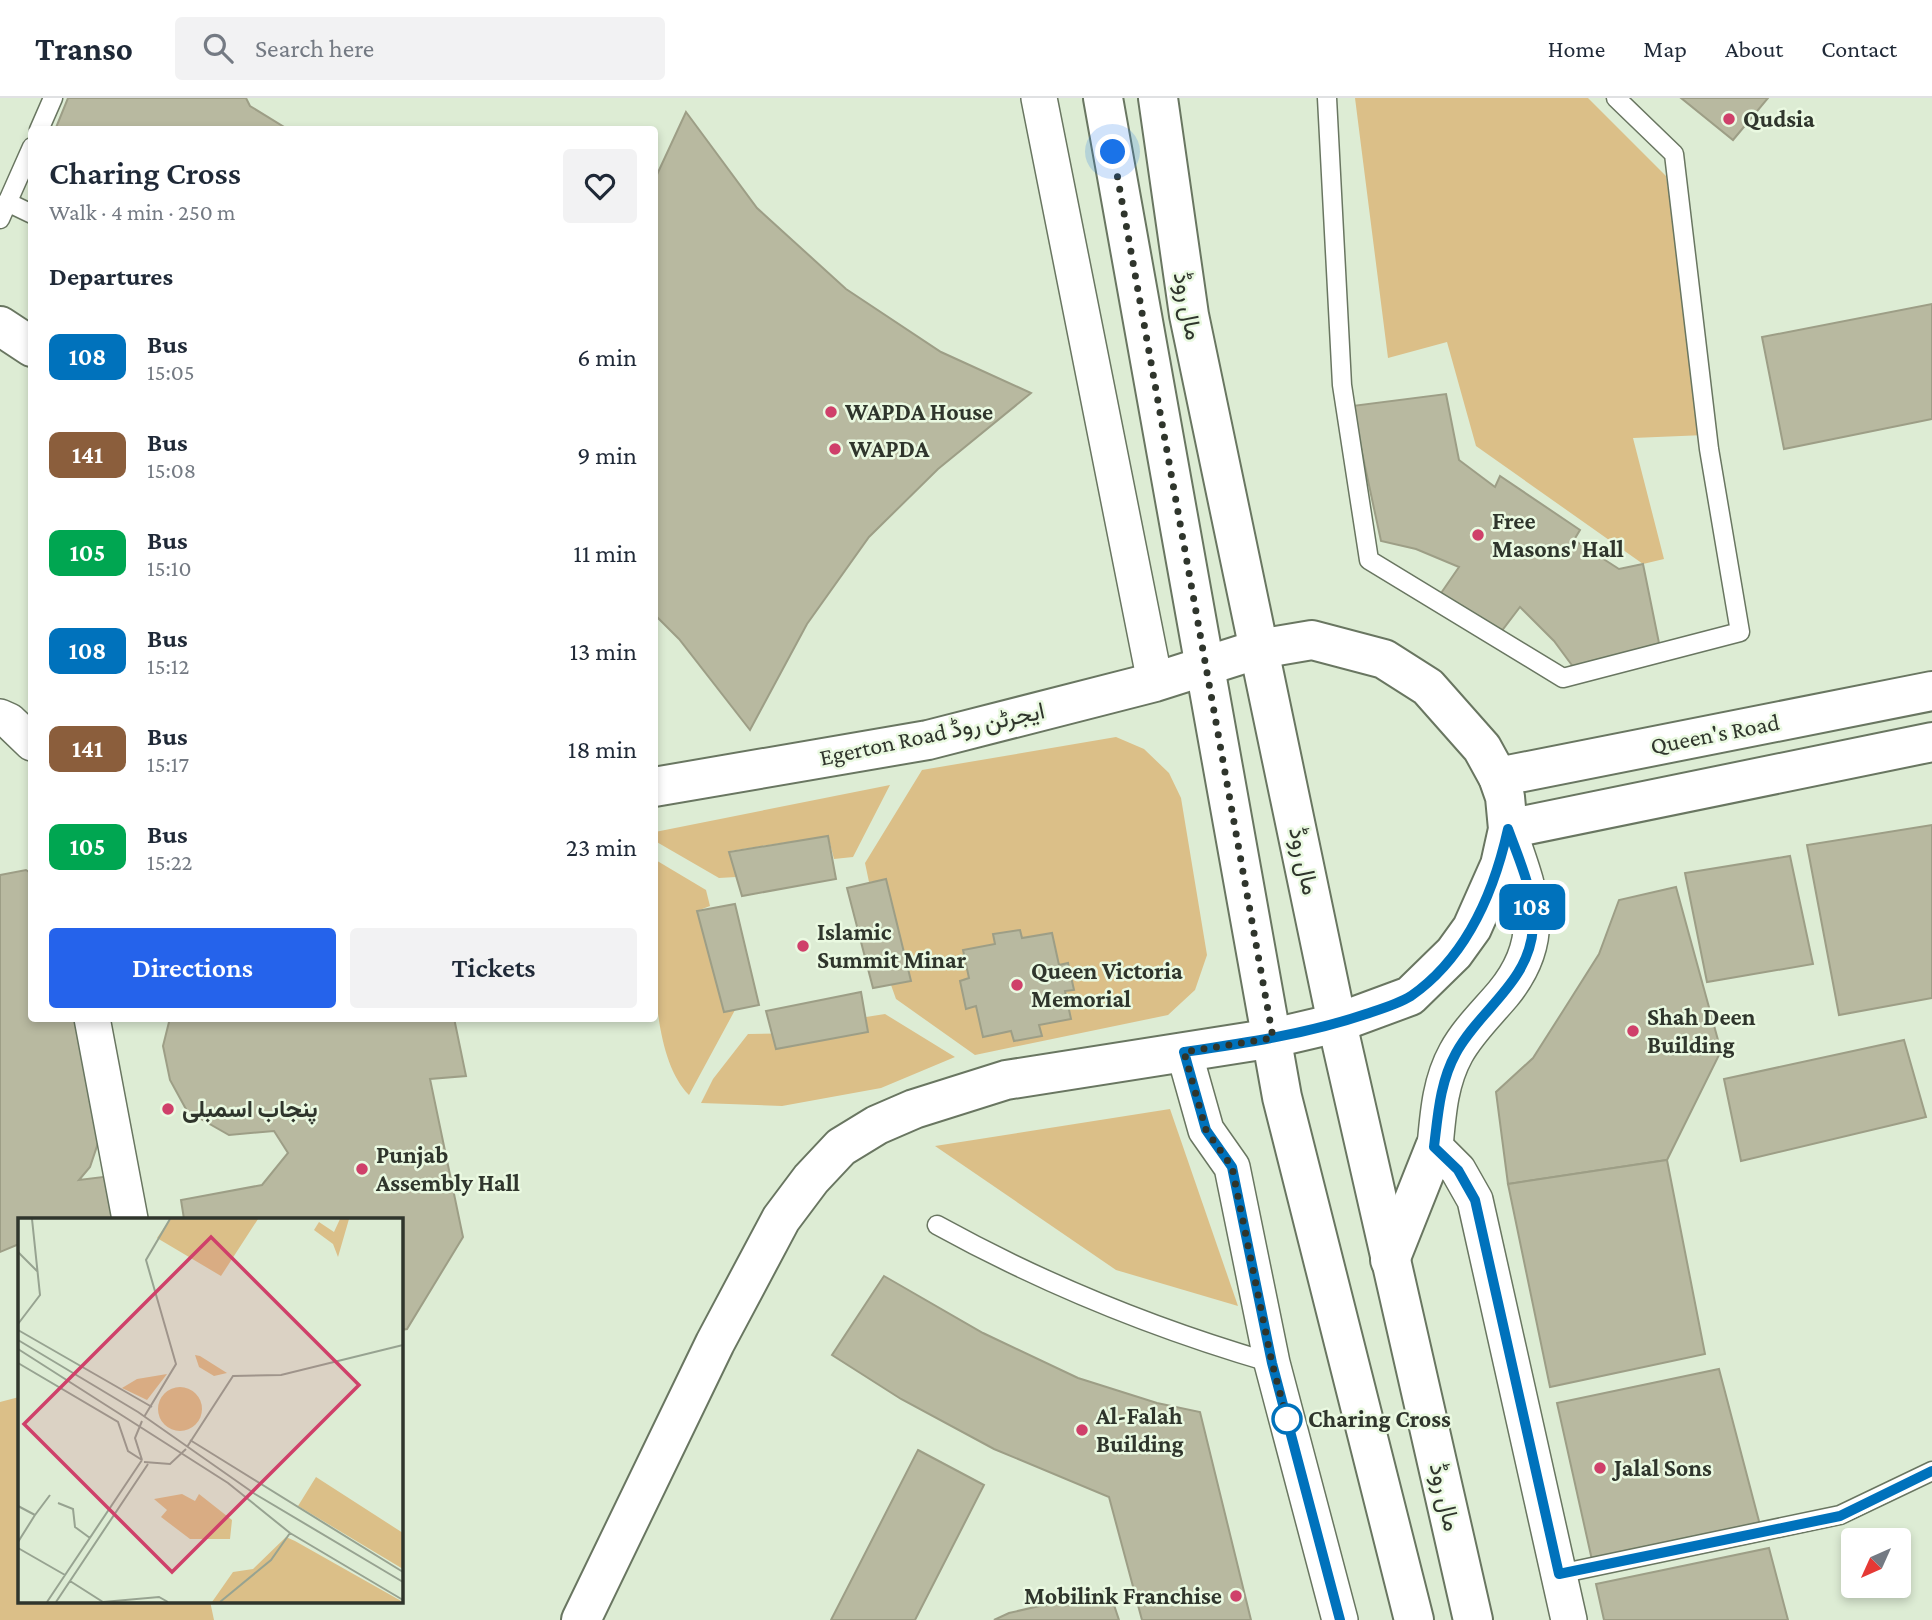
<!DOCTYPE html>
<meta charset="utf-8">
<style>
:root{--surface:#fff;--page:#f2f2f3;--text:#1f2937;--muted:#747a83;--line:#e0e1e3;--accent:#2563eb}
body{margin:0;font-family:"Crimson Pro",Vazirmatn,serif;background:var(--page);color:var(--text);height:100vh;display:flex;flex-direction:column;font-size:26px;white-space:nowrap}
*{box-sizing:border-box;margin:0}
p{font-size:23px;color:var(--muted)}
.icon{flex:none;width:38px;height:38px;fill:none;stroke:currentColor;stroke-width:2;stroke-linecap:round;stroke-linejoin:round}
.map{position:relative;flex:1;overflow:hidden}
.drawer{position:absolute;left:28px;top:28px;width:630px;height:896px;display:flex;flex-direction:column;background:var(--surface);border-radius:7px;box-shadow:0 4px 10px #0003}
.drawer>*{flex:none}
.badge{padding:0 14px;border-radius:10px;font-size:24px;line-height:46px}
.needle{width:46px;rotate:225deg}
.fabs{position:absolute;left:1841px;top:1430px;display:grid;gap:14px}
.fabs a{display:grid;place-items:center;width:70px;height:70px;border-radius:7px;background:var(--surface);box-shadow:0 4px 10px #0003;font-size:35px}
.you{position:absolute;width:35px;height:35px;margin:-18px;border:5px solid #fff;border-radius:50%;background:#1a73e8;box-shadow:0 0 0 10px #1a73e833}
.map>.badge{position:absolute;translate:-50% -50%;box-shadow:0 0 0 4px #fff}
h2{padding:0 21px;font-size:26px;line-height:63px}
.round{display:grid;place-items:center;flex:none;width:74px;height:74px;border-radius:7px;background:var(--page)}
.headline{display:flex;align-items:center;justify-content:space-between;height:119px;padding:0 21px}
h1{font-size:33px;font-weight:600;line-height:52px}
.primary-button{display:flex;gap:14px;margin-top:auto;padding:14px 21px}
.primary-button a{flex:1;height:80px;border-radius:7px;background:var(--accent);color:#fff;font-size:28px;font-weight:600;line-height:80px;text-align:center}
.primary-button a+a{background:var(--page);color:var(--text)}
ul{padding:0;list-style:none}
li{display:flex;align-items:center;gap:21px;height:98px;padding:0 21px}
li div{flex:1}
li b{display:block;font-size:26px}
li em{font-style:normal}
li .badge{min-width:77px;font-weight:700;text-align:center}
header{display:flex;align-items:center;gap:42px;box-sizing:border-box;height:98px;padding:0 35px;background:var(--surface);border-bottom:2px solid var(--line)}
header strong{font-size:33px}
nav{display:flex;gap:38px;margin-inline-start:auto;font-size:24px}
.search{width:490px;height:63px;background:var(--page);display:flex;align-items:center;gap:18px;box-sizing:border-box;padding:0 24px;border-radius:7px;color:var(--muted);font-size:26px}
.map>svg:first-child{display:block}
.green{fill:#dbbf88}
.building{fill:#b8b9a0;stroke:#9d9e86;stroke-width:2}
.lines{fill:none;stroke-linecap:round;stroke-linejoin:round}
.lane-casing{stroke:#697661;stroke-width:21}
.street-casing{stroke:#697661;stroke-width:38}
.secondary-casing{stroke:#697661;stroke-width:42}
.primary-casing{stroke:#697661;stroke-width:42}
.lane{stroke:#fff;stroke-width:18}
.street{stroke:#fff;stroke-width:35}
.secondary{stroke:#fff;stroke-width:38}
.primary{stroke:#fff;stroke-width:38}
.line-casing{stroke:#fff;stroke-width:16}
.line{stroke:#0072bc;stroke-width:10}
.walk{stroke:#2f352c;stroke-width:7;stroke-dasharray:0 12.6}
.poi-dot{fill:#cf406a;stroke:#eaf9e1;stroke-width:2.5}
.stop-dot{fill:#fff;stroke:#0072bc;stroke-width:3.5}
.labels{text-anchor:middle;stroke-width:5;stroke-linejoin:round;paint-order:stroke}
.poi-label{font-size:24px;font-weight:bold;fill:#2f352c;stroke:#eaf9e1;text-anchor:start}
.street-label{font-size:24px;fill:#2f352c;stroke:#eaf9e1}
.stop-label{font-size:24px;font-weight:bold;fill:#2f352c;stroke:#eaf9e1;text-anchor:start}
.inset-road{fill:none;stroke:#97a391;stroke-width:2}
.view{fill:#cf406a;fill-opacity:0.15;stroke:#cf406a;stroke-width:3.5}
.inset-edge{fill:none;stroke:#2f352c;stroke-width:3.5}
</style>
<header>
<strong>Transo</strong>
<div class="search"><svg class="icon" aria-label="search" viewBox="0 0 24 24"><circle cx="10" cy="10" r="6"/><path d="M15 15l6 6"/></svg>Search here</div>
<nav><a>Home</a><a>Map</a><a>About</a><a>Contact</a></nav>
</header>
<div class="map">
<svg width="1932" height="1522" viewBox="0 0 1932 1522">
<rect width="100%" height="100%" fill="#ddecd4"/>
<g class="green">
<path d="M1355,0H1588L1666,78L1705,337L1633,340L1664,461L1643,466L1476,348L1447,244L1388,260Z"/>
<path d="M1116,639L1144,651L1169,675L1181,700L1207,857L1195,892L1168,917L975,957L896,901L891,887L911,883L886,782L869,784L865,765L922,672Z"/>
<path d="M890,687L853,759L834,761L828,738L730,753L736,779L719,780L655,743V734Z"/>
<path d="M654,761L706,792L710,808L697,813L724,914L735,912L689,997C644,952 655,822 654,761Z"/>
<path d="M885,916L955,959L881,990L782,1008L701,1005L713,981L748,936L868,934L866,919Z"/>
<path d="M1170,1011L1238,1208L1116,1172L935,1048Z"/>
<path d="M19,1299V1503H210L214,1522H0V1304Z"/>
</g>
<g class="building">
<path d="M68,0H246L250,8L289,32H55Z"/>
<path d="M1681,0H1768L1733,42Z"/>
<path d="M686,14L757,110L846,191L941,254L1031,295L938,371L869,439L807,526L750,632L679,541L654,516V83Z"/>
<path d="M1932,206V321L1784,351L1762,239Z"/>
<path d="M1446,296L1459,362L1495,389L1500,378L1580,432L1574,442L1619,471L1643,466L1660,550L1574,570L1554,543L1520,509L1494,543L1437,501L1459,469L1416,451L1381,443L1352,308Z"/>
<path d="M1932,727V900L1839,917L1807,747Z"/>
<path d="M828,738L836,781L742,798L729,754Z"/>
<path d="M1790,758L1813,866L1707,884L1685,775Z"/>
<path d="M26,772L32,776V920H90L99,1042L90,1069L79,1082L111,1078L119,1121H19V1146L0,1154V777Z"/>
<path d="M886,781L911,883L873,890L847,790Z"/>
<path d="M1676,789L1721,953L1667,1062L1508,1086L1496,994L1533,960L1563,913L1599,856L1619,802Z"/>
<path d="M735,806L759,907L724,914L697,813Z"/>
<path d="M1020,832L1022,840L1052,835L1059,867L1068,865L1074,892L1065,893L1071,921L1039,927L1042,938L1014,943L1011,933L983,939L976,908L966,911L960,883L969,880L963,852L995,846L993,836Z"/>
<path d="M861,894L868,934L776,951L766,913Z"/>
<path d="M170,920H454L466,978L430,981L463,1139L407,1231L401,1232V1121H184L181,1102L262,1087L288,1055L274,1033L229,1037L187,1013L170,982L163,948Z"/>
<path d="M1904,942L1926,1019L1741,1063L1724,981Z"/>
<path d="M1667,1062L1705,1256L1550,1289L1508,1086Z"/>
<path d="M884,1178L983,1235L1078,1280L1157,1305L1200,1314L1251,1522H1142L1109,1399L994,1351L901,1301L832,1257Z"/>
<path d="M1719,1271L1760,1427L1592,1462L1557,1305Z"/>
<path d="M918,1352L984,1387L915,1522H831Z"/>
<path d="M1769,1450L1788,1522H1604L1596,1486Z"/>
<path d="M1109,1492L1119,1522H994L1009,1515Z"/>
</g>
<g class="lines">
<g class="lane-casing">
<g id="lane">
<path d="M1327,0L1342,287L1369,462L1563,580L1740,534L1709,351L1674,56L1616,0"/>
<path d="M39,32L53,0"/>
<path d="M7,104L32,116"/>
<path d="M0,121L32,49"/>
<path d="M937,1127C1044,1186 1155,1231 1272,1265"/>
<path d="M1559,1476L1840,1417L1932,1373"/>
</g>
</g>
<g class="street-casing">
<g id="street">
<path d="M1039,0L1155,584"/>
<path d="M0,619L9,623L32,645"/>
<path d="M1508,731C1530,794 1550,839 1503,896C1487,915 1468,933 1456,955C1440,984 1438,1016 1435,1049L1458,1072L1475,1102L1569,1522"/>
<path d="M92,920L130,1121"/>
<path d="M1184,954L1206,1032L1232,1069L1272,1265L1340,1522"/>
</g>
</g>
<g class="secondary-casing">
<g id="secondary">
<path d="M0,228L32,249"/>
<path d="M1498,679L1932,593"/>
<path d="M1508,731L1932,644"/>
<path d="M581,1522L715,1245L781,1121L811,1081L841,1049L877,1027L914,1011L1006,982L1273,940L1337,925L1410,898L1454,855L1472,830L1500,767L1508,731L1505,699L1498,679L1482,650L1428,589L1384,561L1312,542L1259,551L1155,584L928,642L654,689"/>
</g>
</g>
<g class="primary-casing">
<g id="primary">
<path d="M1103,0L1282,999L1414,1522"/>
<path d="M1158,0L1189,217L1337,925L1473,1522"/>
<path d="M1390,1162L1435,1049"/>
</g>
</g>
<use href="#lane" class="lane"/>
<use href="#street" class="street"/>
<use href="#secondary" class="secondary"/>
<use href="#primary" class="primary"/>
</g>
<g class="lines">
<g class="line-casing">
<path id="line" d="M1340,1522L1272,1265L1232,1069L1206,1032L1184,954C1245,945 1307,936 1366,916C1381,911 1398,906 1411,898C1467,859 1494,794 1508,731C1519,762 1535,795 1533,829C1530,884 1480,911 1456,955C1440,984 1438,1016 1434,1049L1458,1072L1475,1102L1559,1476L1840,1418L1932,1373"/>
</g>
<use href="#line" class="line"/>
<path class="walk" d="M1113,54L1273,940L1184,954L1206,1032L1232,1069L1272,1265L1287,1321"/>
</g>
<g class="poi-dot">
<circle cx="1729" cy="21" r="7"/>
<circle cx="831" cy="314" r="7"/>
<circle cx="835" cy="351" r="7"/>
<circle cx="1478" cy="437" r="7"/>
<circle cx="803" cy="848" r="7"/>
<circle cx="1017" cy="887" r="7"/>
<circle cx="1633" cy="933" r="7"/>
<circle cx="168" cy="1011" r="7"/>
<circle cx="362" cy="1071" r="7"/>
<circle cx="1082" cy="1332" r="7"/>
<circle cx="1600" cy="1370" r="7"/>
<circle cx="1236" cy="1498" r="7"/>
</g>
<circle class="stop-dot" cx="1287" cy="1321" r="14"/>
<g class="labels">
<g class="poi-label">
<text x="1743" y="29">Qudsia</text>
<text x="845" y="322">WAPDA House</text>
<text x="849" y="359">WAPDA</text>
<text x="1492" y="431">Free<tspan x="1492" dy="28">Masons' Hall</tspan></text>
<text x="817" y="842">Islamic<tspan x="817" dy="28">Summit Minar</tspan></text>
<text x="1031" y="881">Queen Victoria<tspan x="1031" dy="28">Memorial</tspan></text>
<text x="1647" y="927">Shah Deen<tspan x="1647" dy="28">Building</tspan></text>
<text x="182" y="1019">پنجاب اسمبلی</text>
<text x="376" y="1065">Punjab<tspan x="376" dy="28">Assembly Hall</tspan></text>
<text x="1096" y="1326">Al-Falah<tspan x="1096" dy="28">Building</tspan></text>
<text x="1614" y="1378">Jalal Sons</text>
<text x="1222" y="1506" text-anchor="end">Mobilink Franchise</text>
</g>
<g class="street-label">
<text transform="translate(1188 208) rotate(79)" y="8">مال روڈ</text>
<text transform="translate(932 636) rotate(-12)" y="8">Egerton Road ایجرٹن روڈ</text>
<text transform="translate(1715 636) rotate(-11)" y="8">Queen's Road</text>
<text transform="translate(1304 763) rotate(78)" y="8">مال روڈ</text>
<text transform="translate(1445 1399) rotate(77)" y="8">مال روڈ</text>
</g>
<g class="stop-label">
<text x="1308" y="1329">Charing Cross</text>
</g>
</g>
<g transform="translate(18 1120)">
<rect width="385" height="385" fill="#ddecd4"/>
<path d="M152,1H240L203,58L139,20ZM322,1H331L320,39L315,26L296,12L301,4L316,14ZM177,137L182,138L209,155L196,158L181,149ZM149,156L129,182L104,170L119,161ZM140 191a22 22 0 1 1 44 0a22 22 0 1 1-44 0ZM298,259L385,315V351L280,288ZM164,276L177,283L181,276L214,302L212,321H172L143,299L149,292L136,281ZM268,319L277,323L385,384H194L215,354L235,351Z" fill="#dbbf88"/>
<path class="inset-road" d="M0,34L20,54M0,106L22,77L14,1M0,112L134,189M0,122L120,194L237,276L385,364M0,131L210,265L272,315L385,382M0,145L100,204L110,233L124,242M126,199L158,146L128,42L152,1M172,222L385,354M169,229L215,158L263,157L385,127M124,242L117,220L124,203M126,244L152,246L168,231M40,285L55,291L57,309L72,320M0,288L17,297L0,324M17,297L32,277M0,330L47,357M52,363L85,384L141,379L150,384M29,384L124,242M38,384L130,246M202,384L253,342L272,315"/>
<path class="view" d="M193,19L341,167L154,354L6,206Z"/>
<rect width="385" height="385" class="inset-edge"/>
</g>
</svg>
<div class="fabs">
<a><svg class="needle" viewBox="-14 -14 28 28"><path d="M0-13l5 13h-10z" fill="#e53935"/><path d="M0 13l5-13h-10z" fill="#747a83"/></svg></a>
</div>
<div class="you" style="left:1113px;top:54px"></div>
<b class="badge" style="left:1532px;top:809px;background:#0072bc;color:#fff">108</b>
<section class="drawer">
<div class="headline"><div><h1>Charing Cross</h1><p>Walk · 4 min · 250 m</p></div><a class="round"><svg class="icon" aria-label="heart" viewBox="0 0 24 24"><path d="M12 20l-8-8c-3-5 5-10 8-4 3-6 11-1 8 4z"/></svg></a></div>
<h2>Departures</h2>
<ul>
<li><span class="badge" style="background:#0072bc;color:#fff">108</span><div><b>Bus</b><p>15:05</p></div><em>6 min</em></li>
<li><span class="badge" style="background:#8b5e3c;color:#fff">141</span><div><b>Bus</b><p>15:08</p></div><em>9 min</em></li>
<li><span class="badge" style="background:#00a651;color:#fff">105</span><div><b>Bus</b><p>15:10</p></div><em>11 min</em></li>
<li><span class="badge" style="background:#0072bc;color:#fff">108</span><div><b>Bus</b><p>15:12</p></div><em>13 min</em></li>
<li><span class="badge" style="background:#8b5e3c;color:#fff">141</span><div><b>Bus</b><p>15:17</p></div><em>18 min</em></li>
<li><span class="badge" style="background:#00a651;color:#fff">105</span><div><b>Bus</b><p>15:22</p></div><em>23 min</em></li>
</ul>
<div class="primary-button"><a>Directions</a><a>Tickets</a></div>
</section>
</div>
